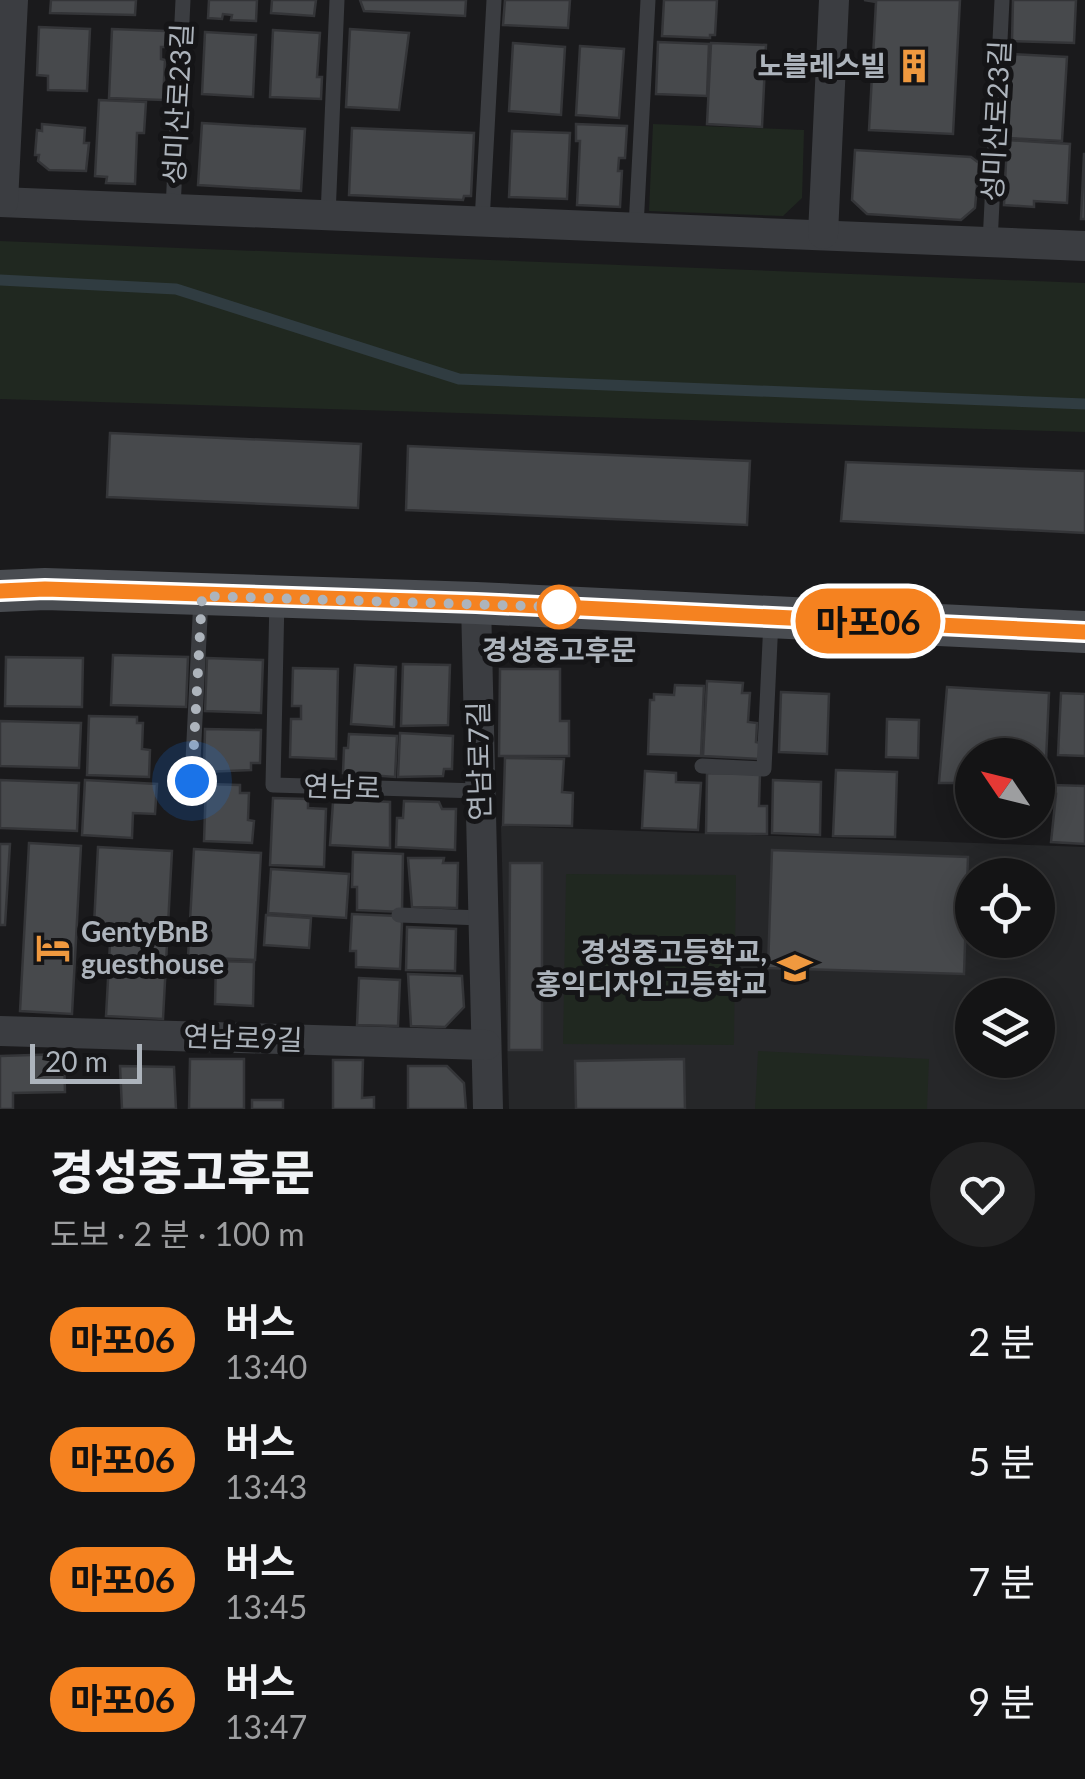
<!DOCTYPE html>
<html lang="ko">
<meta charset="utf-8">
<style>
:root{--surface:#141415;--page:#212122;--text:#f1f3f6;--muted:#9d9ea0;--line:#333334}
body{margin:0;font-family:Lato,"Noto Sans KR",sans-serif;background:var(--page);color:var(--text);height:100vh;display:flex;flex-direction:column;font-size:38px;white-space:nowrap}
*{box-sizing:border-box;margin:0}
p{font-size:32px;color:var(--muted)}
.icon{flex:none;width:55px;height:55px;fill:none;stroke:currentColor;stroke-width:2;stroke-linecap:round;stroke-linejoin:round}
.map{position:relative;height:1109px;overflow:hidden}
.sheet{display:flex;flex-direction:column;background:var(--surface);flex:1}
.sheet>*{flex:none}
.badge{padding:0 20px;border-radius:32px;font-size:35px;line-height:65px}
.needle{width:65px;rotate:305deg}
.fabs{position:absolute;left:955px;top:738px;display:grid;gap:20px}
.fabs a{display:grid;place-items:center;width:100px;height:100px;border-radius:50%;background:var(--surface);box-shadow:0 5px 25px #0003,0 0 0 2px var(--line);font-size:50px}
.scale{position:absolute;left:30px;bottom:25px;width:112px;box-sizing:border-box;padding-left:10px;border:5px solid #adb4bc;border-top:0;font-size:28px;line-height:35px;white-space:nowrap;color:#adb4bc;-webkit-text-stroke:8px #151517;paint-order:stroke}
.you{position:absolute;width:50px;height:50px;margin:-25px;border:8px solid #fff;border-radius:50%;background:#1a73e8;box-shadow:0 0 0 15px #1a73e833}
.map>.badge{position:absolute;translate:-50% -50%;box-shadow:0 0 0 5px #fff}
.round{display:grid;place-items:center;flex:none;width:105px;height:105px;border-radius:52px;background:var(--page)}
.head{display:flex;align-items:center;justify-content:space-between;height:170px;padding:0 50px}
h1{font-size:48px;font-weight:800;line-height:75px}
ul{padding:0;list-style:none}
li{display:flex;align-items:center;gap:30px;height:120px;padding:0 50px}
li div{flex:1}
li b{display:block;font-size:38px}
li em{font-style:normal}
li .badge{min-width:110px;font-weight:700;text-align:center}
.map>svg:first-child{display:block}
.built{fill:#262729;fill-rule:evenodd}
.green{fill:#202820}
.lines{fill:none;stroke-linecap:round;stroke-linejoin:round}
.stream{stroke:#303c41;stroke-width:11}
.building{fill:#47494c;stroke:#343538;stroke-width:2.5}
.lane{stroke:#3b3d41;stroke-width:15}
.street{stroke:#3b3d41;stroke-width:30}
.secondary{stroke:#494c51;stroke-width:42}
.line-casing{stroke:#fff;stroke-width:22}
.line{stroke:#f58220;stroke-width:15}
.walk{stroke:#adb4bc;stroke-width:10;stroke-dasharray:0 18}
.stop-dot{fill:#fff;stroke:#f58220;stroke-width:5}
.labels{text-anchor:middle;stroke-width:10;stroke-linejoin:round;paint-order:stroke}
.poi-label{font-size:28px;font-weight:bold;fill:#adb4bc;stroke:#151517;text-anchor:end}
.street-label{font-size:28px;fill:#adb4bc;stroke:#151517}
.stop-label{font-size:28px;font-weight:bold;fill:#adb4bc;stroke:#151517}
</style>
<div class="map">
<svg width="1085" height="1109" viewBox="0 0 1085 1109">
<rect width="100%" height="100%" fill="#1a1a1c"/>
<path class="built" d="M501,826L1085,847V1109H509ZM972,875H1038V940H972ZM972,995H1038V1060H972Z"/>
<g class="green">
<path d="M653,124L804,130L802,198L783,216L649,211Z"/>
<path d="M0,241L1085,283V432L0,399Z"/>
<path d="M566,874L736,875L734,1045L563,1044Z"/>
<path d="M758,1051L929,1059L927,1109H755Z"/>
</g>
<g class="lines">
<path class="stream" d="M0,280L176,289L459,379L1085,404"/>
</g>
<g class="building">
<path d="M51,0H136L135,15L50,13Z"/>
<path d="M209,0H257L256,21L231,20L232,15L223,14L222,19L208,18Z"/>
<path d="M272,0H316L314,16L271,13Z"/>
<path d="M360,0H466L465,16L364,11Z"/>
<path d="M505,0H570L568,28L503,25Z"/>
<path d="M664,0H717L715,35H710V38L662,36Z"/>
<path d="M864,0H960L953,134L869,130L876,2Z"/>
<path d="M1013,0H1076L1074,43L1012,41Z"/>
<path d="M39,27L90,29L87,91L48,90V76L37,75Z"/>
<path d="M112,29L166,31L165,47H161V59L165,60L163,100L109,98Z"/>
<path d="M350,29L409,33L399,110L346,107Z"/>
<path d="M273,30L320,33L317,77H322L321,99L270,97Z"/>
<path d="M205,32L256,35L253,97L202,94Z"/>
<path d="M658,42L709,44L707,96L656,94Z"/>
<path d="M513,43L565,47L561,115L509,111Z"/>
<path d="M711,43L766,45L762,127L707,124Z"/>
<path d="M580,46L624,49L619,118L576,115Z"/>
<path d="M1011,54L1067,57L1062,141L1007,138Z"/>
<path d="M99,100L146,102L144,133H137L135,184L106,183L107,177L95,176Z"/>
<path d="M202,123L305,129L301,191L198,185Z"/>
<path d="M42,124L85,128L84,143H89L86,171L49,170L38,161L39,155H35L37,130L42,131Z"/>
<path d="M576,124L627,126L625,158H619L618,171H622L620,207L577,205L580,141H576Z"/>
<path d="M352,128L474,133L471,196H464L463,200L349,195Z"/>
<path d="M512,131L570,133L567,199L509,197Z"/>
<path d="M1007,140L1070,144L1067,203L1034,201V207L1004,205Z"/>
<path d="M855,150L971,157L979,163L975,208L961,220L867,214L852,200Z"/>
<path d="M1084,154H1085V219H1081Z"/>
<path d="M110,433L361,444L358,508L107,497Z"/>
<path d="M408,446L750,461L747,525L406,510Z"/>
<path d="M846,462L1085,471V533L841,521Z"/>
<path d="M113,655L188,657L186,707L111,705Z"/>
<path d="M6,657L83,658L82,707L5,706Z"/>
<path d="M207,658L263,660L261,713L205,711Z"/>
<path d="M403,664L450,665L448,725L401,726Z"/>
<path d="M355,665L396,667L394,727L351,724Z"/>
<path d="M293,668L338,669L336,759L290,757L291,719H301V706H292Z"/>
<path d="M500,669H560V721H569V756H499Z"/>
<path d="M707,681L743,683L742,693H750L748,722L757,723L756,742L760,743V759L703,756Z"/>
<path d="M675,685L704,686L701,756L648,754L650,700H654V694L674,695Z"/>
<path d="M947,687L1049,693L1045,784H1038V755H972V816L965,815L960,810L961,783H939Z"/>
<path d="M781,692L829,694L827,754L779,752Z"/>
<path d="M1061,693L1085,694V756L1058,755Z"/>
<path d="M89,716L137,717V723H143L142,749L150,750L149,777L87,775Z"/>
<path d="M887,719L919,720L918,758L886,757Z"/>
<path d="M0,721L81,723L79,768L0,766Z"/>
<path d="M205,729L261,730L260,763H251V770L204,772Z"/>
<path d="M400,733L453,736L452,769H444L443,776L398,777Z"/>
<path d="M349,734L397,736L395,777L343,773L344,748H348Z"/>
<path d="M505,758L564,759L562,792L573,793L572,826L503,825Z"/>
<path d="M836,770L897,772L895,837L833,836Z"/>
<path d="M645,771L676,773V782L701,783L698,830L642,828Z"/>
<path d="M707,773L760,774L759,806H767V834L706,833Z"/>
<path d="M0,780L79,783L77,831L0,828Z"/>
<path d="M85,780L157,784L155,814L133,813L132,838L82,835Z"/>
<path d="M773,780L821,782L820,835L772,833Z"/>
<path d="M206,784L240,785V793H249L248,820L254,821L252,843L204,841Z"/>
<path d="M1053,785L1085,786V844L1051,842L1056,794H1053Z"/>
<path d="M273,798L308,799V808L326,809L324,867L270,865Z"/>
<path d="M336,799L390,802V848L330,845L333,802Z"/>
<path d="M404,801L439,802L442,809H456L455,850L396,847L397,818H403Z"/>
<path d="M29,843L81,846L72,1014L20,1011Z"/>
<path d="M0,844H10L5,925H0Z"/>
<path d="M98,847L172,851L163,1019L106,1016L111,925H94Z"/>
<path d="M194,849L261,853L255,960L188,957Z"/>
<path d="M772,850L968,857L964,974L768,968Z"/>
<path d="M353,852L403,854L402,912L357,910V887H352Z"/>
<path d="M408,858H444L443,863H458L457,908L412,907Z"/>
<path d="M510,863H542V1050H509Z"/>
<path d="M271,869L349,874L346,918L268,913Z"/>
<path d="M352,914L398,916L402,923L400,969L356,967V951H350Z"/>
<path d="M266,915L311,918L309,948L264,945Z"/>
<path d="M407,927L456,929L455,971L406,970Z"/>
<path d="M216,961L254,962L253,1006L215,1004Z"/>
<path d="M408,974L462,976L464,1007L445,1027L411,1026Z"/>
<path d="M359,978L400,980L398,1026L357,1025Z"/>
<path d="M64,1054L65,1092L13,1093V1109H0V1056Z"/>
<path d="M190,1059H244V1109H189Z"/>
<path d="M684,1059L685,1109H576L575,1061Z"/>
<path d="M333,1060H363L362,1098L374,1097V1109H333Z"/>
<path d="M120,1066L174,1067L176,1109H122Z"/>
<path d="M408,1066H447L464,1083L466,1109H408Z"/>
<rect x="252" y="1100" width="31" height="9"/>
</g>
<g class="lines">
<g class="lane">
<path d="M173,209L183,0"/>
<path d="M328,216L337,0"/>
<path d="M482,222L494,0"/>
<path d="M636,227L648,0"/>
<path d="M990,243L1002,0"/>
<path d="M277,598L273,785L479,791"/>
<path d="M702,766L764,769L771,620"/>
<path d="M192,781L201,597"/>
<path d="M399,915L482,918"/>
</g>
<g class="street">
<path d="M0,202L1085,246"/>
<path d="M3,202L13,0"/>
<path d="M823,234L834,0"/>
<path d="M476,603L488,1109"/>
<path d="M0,1031L486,1045"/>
</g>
<path class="secondary" d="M0,591L45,589L476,603L1085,632"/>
</g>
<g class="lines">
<g class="line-casing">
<path id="line" d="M0,591L45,589L476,603L1085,632"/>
</g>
<use href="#line" class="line"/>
<path class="walk" d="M192,781L202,596L559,607"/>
</g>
<defs>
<g id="building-bare" transform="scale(2.7)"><path d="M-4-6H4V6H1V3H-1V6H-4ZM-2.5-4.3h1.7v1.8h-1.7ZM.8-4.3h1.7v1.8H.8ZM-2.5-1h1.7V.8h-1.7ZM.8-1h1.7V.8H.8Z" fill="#f0993f" stroke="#151517" stroke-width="2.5" paint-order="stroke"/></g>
<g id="hotel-bare" transform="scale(2.7)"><path d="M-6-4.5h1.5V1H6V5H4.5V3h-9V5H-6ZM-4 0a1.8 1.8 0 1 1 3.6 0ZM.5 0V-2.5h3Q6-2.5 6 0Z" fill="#f0993f" stroke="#151517" stroke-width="2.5" paint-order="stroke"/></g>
<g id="school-bare" transform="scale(2.7)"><path d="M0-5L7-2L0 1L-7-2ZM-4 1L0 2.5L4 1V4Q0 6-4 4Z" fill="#f0993f" stroke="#151517" stroke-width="2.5" paint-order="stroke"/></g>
</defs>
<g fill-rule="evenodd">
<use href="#building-bare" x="914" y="66"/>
<use href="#hotel-bare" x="53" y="948"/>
<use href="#school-bare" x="795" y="968"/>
</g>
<circle class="stop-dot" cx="559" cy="607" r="20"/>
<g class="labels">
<g class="poi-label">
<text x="886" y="76">노블레스빌</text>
<text x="81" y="942" text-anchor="start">GentyBnB<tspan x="81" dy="32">guesthouse</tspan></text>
<text x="767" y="962">경성중고등학교,<tspan x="767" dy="32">홍익디자인고등학교</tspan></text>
</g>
<g class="street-label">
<text transform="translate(178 104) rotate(-87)" y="10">성미산로23길</text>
<text transform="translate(996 121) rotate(-87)" y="10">성미산로23길</text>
<text transform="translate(479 761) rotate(-91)" y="10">연남로7길</text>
<text transform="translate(342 787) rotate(2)" y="10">연남로</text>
<text transform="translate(243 1038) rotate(2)" y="10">연남로9길</text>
</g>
<g class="stop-label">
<text x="559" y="660">경성중고후문</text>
</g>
</g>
</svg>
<div class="fabs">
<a><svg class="needle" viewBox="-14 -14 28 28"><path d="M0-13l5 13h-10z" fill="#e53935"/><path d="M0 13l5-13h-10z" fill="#9d9ea0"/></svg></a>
<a><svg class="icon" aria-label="locate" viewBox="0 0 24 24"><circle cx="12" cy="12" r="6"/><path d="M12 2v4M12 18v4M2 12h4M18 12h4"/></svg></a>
<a><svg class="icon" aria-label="layers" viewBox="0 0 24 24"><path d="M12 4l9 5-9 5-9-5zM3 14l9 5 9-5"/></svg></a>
</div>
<div class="scale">20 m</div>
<div class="you" style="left:192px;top:781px"></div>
<b class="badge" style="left:868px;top:621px;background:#f58220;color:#111">마포06</b>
</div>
<section class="sheet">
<div class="head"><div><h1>경성중고후문</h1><p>도보 · 2 분 · 100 m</p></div><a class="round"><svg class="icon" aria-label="heart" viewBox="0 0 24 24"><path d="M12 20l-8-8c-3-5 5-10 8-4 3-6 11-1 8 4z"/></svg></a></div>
<ul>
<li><span class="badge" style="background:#f58220;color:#111">마포06</span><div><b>버스</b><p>13:40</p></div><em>2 분</em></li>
<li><span class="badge" style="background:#f58220;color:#111">마포06</span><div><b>버스</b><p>13:43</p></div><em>5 분</em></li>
<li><span class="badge" style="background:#f58220;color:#111">마포06</span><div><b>버스</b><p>13:45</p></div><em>7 분</em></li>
<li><span class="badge" style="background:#f58220;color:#111">마포06</span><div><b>버스</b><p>13:47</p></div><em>9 분</em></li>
</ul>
</section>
